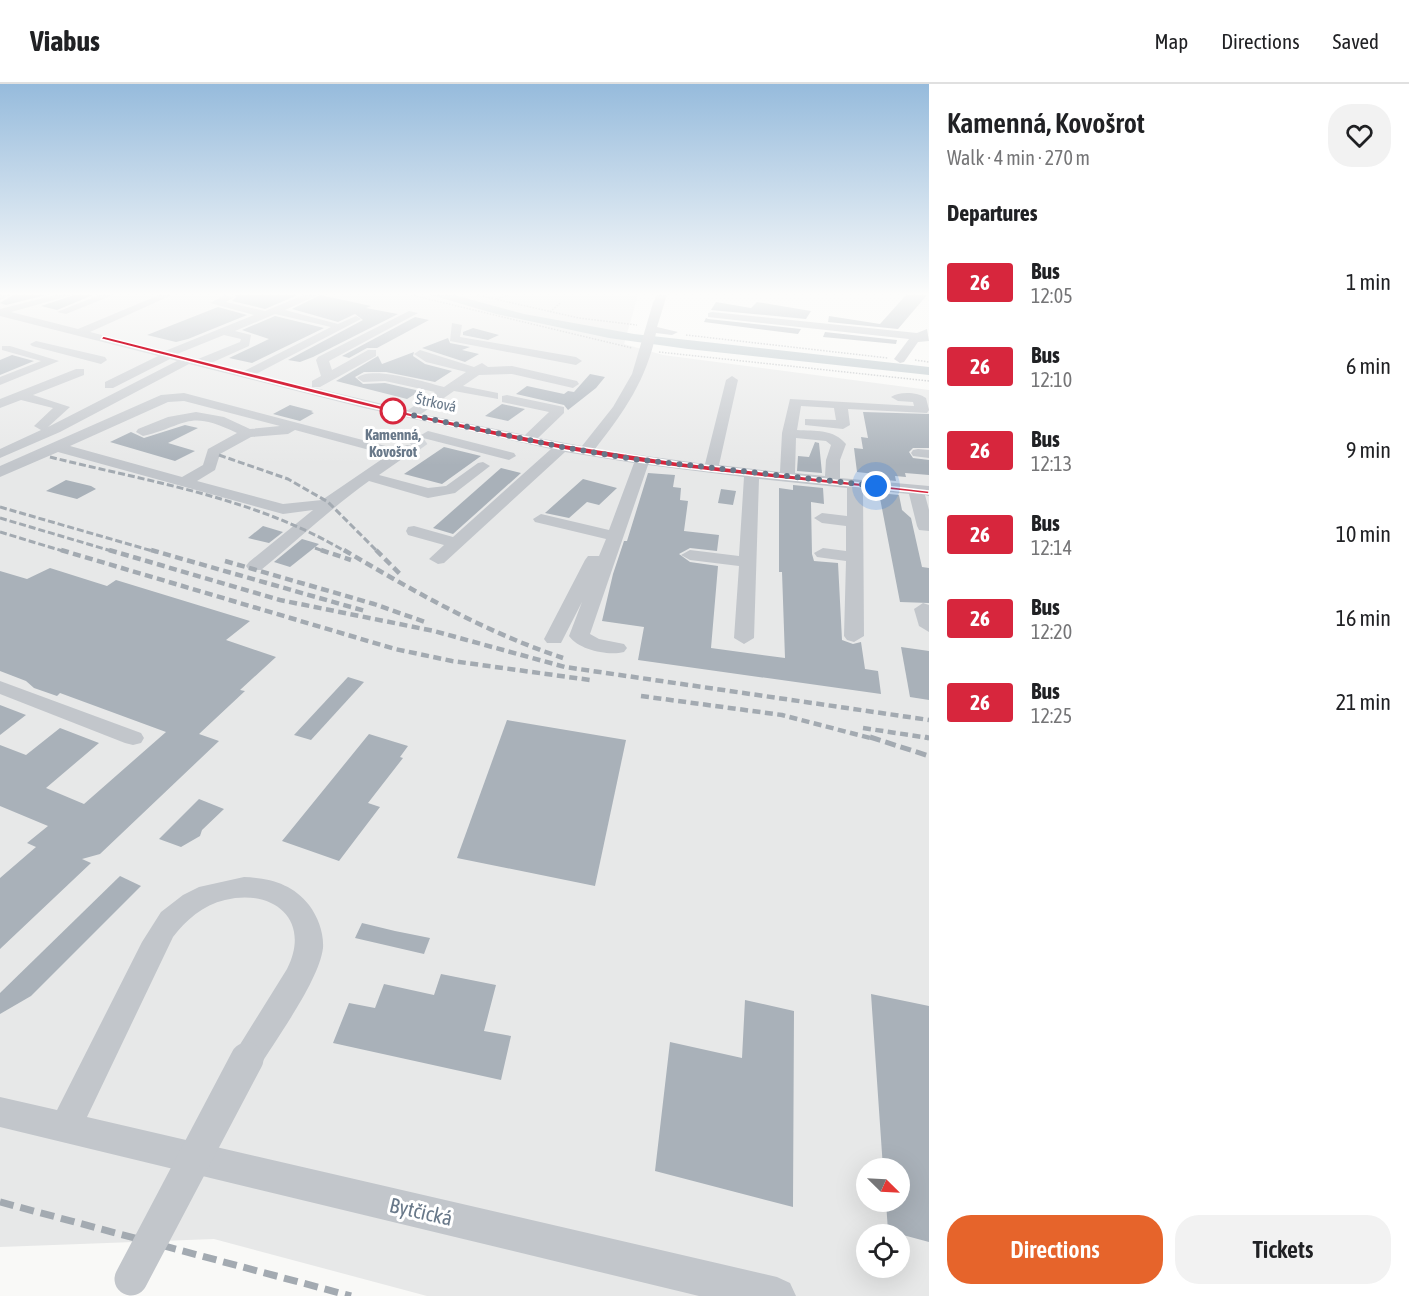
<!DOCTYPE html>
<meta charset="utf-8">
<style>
:root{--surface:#fff;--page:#f2f2f2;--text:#202124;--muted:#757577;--line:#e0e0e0;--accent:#e6642b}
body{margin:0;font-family:"Asap Condensed",sans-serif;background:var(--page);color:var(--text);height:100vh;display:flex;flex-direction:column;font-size:22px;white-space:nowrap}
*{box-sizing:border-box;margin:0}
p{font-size:20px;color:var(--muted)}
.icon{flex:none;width:33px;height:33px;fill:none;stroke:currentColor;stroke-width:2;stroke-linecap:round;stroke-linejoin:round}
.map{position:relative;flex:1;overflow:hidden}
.side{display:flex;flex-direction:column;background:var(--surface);width:480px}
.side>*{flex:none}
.badge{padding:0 12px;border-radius:4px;font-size:21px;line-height:39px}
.needle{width:39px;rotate:114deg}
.fabs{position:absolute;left:856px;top:1074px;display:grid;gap:12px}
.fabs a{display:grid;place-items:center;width:54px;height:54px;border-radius:50%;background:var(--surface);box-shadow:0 6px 24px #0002;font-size:30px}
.you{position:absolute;width:30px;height:30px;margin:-15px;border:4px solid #fff;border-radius:50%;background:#1a73e8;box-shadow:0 0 0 9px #1a73e833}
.map>.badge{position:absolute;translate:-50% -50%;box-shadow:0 0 0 3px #fff}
h2{padding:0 18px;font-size:22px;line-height:54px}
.round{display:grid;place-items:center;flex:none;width:63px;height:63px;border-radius:24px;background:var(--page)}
.summary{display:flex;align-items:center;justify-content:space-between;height:102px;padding:0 18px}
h1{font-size:28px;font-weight:600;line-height:45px}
.button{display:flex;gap:12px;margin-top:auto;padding:12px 18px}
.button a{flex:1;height:69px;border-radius:24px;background:var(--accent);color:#fff;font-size:24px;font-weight:600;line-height:69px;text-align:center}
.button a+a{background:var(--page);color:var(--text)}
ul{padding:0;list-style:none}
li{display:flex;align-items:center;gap:18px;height:84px;padding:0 18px}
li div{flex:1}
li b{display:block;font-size:22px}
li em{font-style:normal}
li .badge{min-width:66px;font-weight:700;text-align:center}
header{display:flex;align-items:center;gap:36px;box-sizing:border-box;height:84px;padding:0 30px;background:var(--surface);border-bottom:2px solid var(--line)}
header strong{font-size:28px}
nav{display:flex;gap:33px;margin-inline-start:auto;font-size:21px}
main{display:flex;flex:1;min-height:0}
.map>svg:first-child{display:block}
.built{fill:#e7e8e8;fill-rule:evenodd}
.water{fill:#bbc6cb}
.building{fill:#a9b1b9}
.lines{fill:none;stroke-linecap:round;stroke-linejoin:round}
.minor-tunnel{stroke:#ced2d6;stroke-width:15;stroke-dasharray:15 8;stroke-linecap:butt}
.path{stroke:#bcbfc2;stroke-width:1.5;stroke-dasharray:1.5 1.5;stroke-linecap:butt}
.minor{fill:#c2c6cb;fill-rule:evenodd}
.rail-far3{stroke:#a3aab1;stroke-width:3;stroke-dasharray:7 3;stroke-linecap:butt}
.rail-far2{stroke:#a3aab1;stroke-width:4.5;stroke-dasharray:8 4.5;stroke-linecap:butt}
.rail-far1{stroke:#a3aab1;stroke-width:5;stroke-dasharray:11 5;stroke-linecap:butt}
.rail{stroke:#a3aab1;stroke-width:7;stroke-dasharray:14 7;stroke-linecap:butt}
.minor-bridge{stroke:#c2c6cb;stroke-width:33}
.line{fill:#d7263d;stroke:#fff;stroke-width:1.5}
.walk{stroke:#687889;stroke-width:6;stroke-dasharray:0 10.8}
.stop-dot{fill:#fff;stroke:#d7263d;stroke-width:3}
.labels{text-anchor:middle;stroke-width:6;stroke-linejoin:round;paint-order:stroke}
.far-street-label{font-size:15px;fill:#687889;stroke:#fff}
.far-stop-label{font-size:15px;font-weight:bold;fill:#687889;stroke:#fff}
.near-street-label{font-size:21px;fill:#687889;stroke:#fff}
</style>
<header>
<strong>Viabus</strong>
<nav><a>Map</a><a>Directions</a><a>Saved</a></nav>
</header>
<main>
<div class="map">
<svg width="929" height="1212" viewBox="0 0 929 1212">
<rect width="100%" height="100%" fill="#f9f9f7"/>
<path class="built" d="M0,211H638L624,260L663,271L929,306V1212H427L214,1155L0,1163ZM867,1084H900V1118H867ZM867,1150H900V1184H867Z"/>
<path class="water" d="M431,211H454L524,230L634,250L929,283V291L688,265L609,254L496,230Z"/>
<g class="building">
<path d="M13,211H46L6,221L0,219Z"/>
<path d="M74,211H93L57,226L41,222Z"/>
<path d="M235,211H298L265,225L232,217L236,213Z"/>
<path d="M320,211L371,222L366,224L398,230L313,273L300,278L288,276L363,236L355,230L338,238L292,225Z"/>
<path d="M906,211H927L898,245L828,238L829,232L880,240Z"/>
<path d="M716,218L751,224L757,218L811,227L806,235L711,226Z"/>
<path d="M218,223L247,231L188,255L176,258L147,251Z"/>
<path d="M275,232L324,244L252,279L229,274L269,255L242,246Z"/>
<path d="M415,233L429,236L377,264H367L349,274L342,272Z"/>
<path d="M706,234L708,235L801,245L798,250L704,238Z"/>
<path d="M473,244L499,251L488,256L463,251V248Z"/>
<path d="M825,248L897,256L896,260L823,253Z"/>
<path d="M448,254L450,259L470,263L462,266L479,270L465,278L422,264Z"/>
<path d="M414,268L413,272L425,280L452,287L435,298L386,288H364L355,293L363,300L385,299L420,307L407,315L336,297L378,272L382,280Z"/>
<path d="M12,271L34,277L0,291V276Z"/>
<path d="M590,290L605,293L596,304L568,326L564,321L516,310L527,302L564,310L568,307L574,308Z"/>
<path d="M502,320L525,325L508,337L485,332Z"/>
<path d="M290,321L313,327L311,328L314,329L300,337L273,330Z"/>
<path d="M863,328L929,330V364H913L909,368L913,374L929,376V391L905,389L906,393L895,392L896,397L876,395L875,390L857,388L854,364L863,365L861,353L868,354Z"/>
<path d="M185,341L198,344L168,359L195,367L175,377L110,358L131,348L144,354Z"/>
<path d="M815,358L819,359L822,389L797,387L798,372L809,373Z"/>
<path d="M444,363L481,372L442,400L404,390Z"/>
<path d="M501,384L521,389L453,450L433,444Z"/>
<path d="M648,389L675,391L673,403L681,404L680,416L688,417L684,447L719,451L717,467L690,464L679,470L690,478L718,482L711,564L785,574L782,488H779V404L793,406V401L823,404L824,420L811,418L812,470L814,477L838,479L842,556L853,560L861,558L865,585L878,587L881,610L638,576L644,543L602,537L613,490L624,457H627Z"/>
<path d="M583,395L617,404L599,421L587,418L569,434L545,429Z"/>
<path d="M66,396L91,402L96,405L77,415L46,407Z"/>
<path d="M721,405L736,407L733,421L718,419Z"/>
<path d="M879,409L899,411L902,426L911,434L922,483L929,484V519L900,518Z"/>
<path d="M263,442L283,448L269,459L248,454Z"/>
<path d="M302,455L319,460L290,483L274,478Z"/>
<path d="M50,484L107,502L116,496L250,537L226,556L276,573L240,606L245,607L199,650L219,657L100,770L82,775L91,779L0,865V794L36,763L27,759L48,742L0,722V661L26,671L60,644L99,659L46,704L84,720L166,648L60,609L57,612L34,604L26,597L0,587V487L27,495Z"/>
<path d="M901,563L929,567V616L910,613Z"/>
<path d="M348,593L364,598L311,656L294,651Z"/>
<path d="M0,621L26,631L0,651Z"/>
<path d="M507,636L626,656L595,802L457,774Z"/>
<path d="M369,650L408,662L400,673L403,674L368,719L380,723L339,777L282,757Z"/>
<path d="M199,715L224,725L202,746L200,752L181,763L159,755Z"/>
<path d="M120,792L141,802L31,912L0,930V909Z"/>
<path d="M362,839L395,847L430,854L424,870L355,854Z"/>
<path d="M441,890L496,901L484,947L511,952L501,996L333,959L349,919L375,924L384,900L434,911Z"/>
<path d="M871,910L929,922V1158L888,1147L886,1118H900V1084H883Z"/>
<path d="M745,916L794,927L793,1123L655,1087L670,958L742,974Z"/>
</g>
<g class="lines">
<path class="minor-tunnel" d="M412,362L423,354"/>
<g class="path">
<path d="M411,211L632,264"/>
<path d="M477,211L579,234L637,241"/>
<path d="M496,215L508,211"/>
<path d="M550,228L560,219"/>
<path d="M686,251L888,274"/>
<path d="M659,268L929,297"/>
<path d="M915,276L929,278"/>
</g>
<g class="minor">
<path d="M0,211H11L0,216Z"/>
<path d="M55,211H72L11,228L78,245L159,211H172L90,248L165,267L254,231L210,219L225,211L234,213L226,218L265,227L304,211H318L285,226L338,240L356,232L361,235L256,290L408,326L435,308L385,297L363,298L357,294C371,281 425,298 444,303L466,288L426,278L414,270L420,266L474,283L482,279L488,283L512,282L577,297L579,300L573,304L512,290L479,291L463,302L498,309V315L454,307L421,330L525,351L549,328L502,318V312L507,311L564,323V329L538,354L582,362L613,323L632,290L653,219L657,211H667L657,243L678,248L672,251L656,249C647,295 624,328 595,365L705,380L726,296L732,292L738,296L719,381L780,388L782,349L790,315L914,322L913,318L898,317L891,313C899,307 918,308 926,314L929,326L927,329L848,325L850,341L843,345L805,341V335L836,336L834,324L801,322L797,346C815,347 834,345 846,360L840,376V394L929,402V412L925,411L929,426V447L919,446L917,442L909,410L863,405L864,552L854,558L847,556L844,552L846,477L817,473L814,469L823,464L846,467V442L822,439L814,434L822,429L847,432V404L759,395L754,554L744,560L734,554L739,482L690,476L681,471L690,466L739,472L744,393L648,381L590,550L599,555L624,560L627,564L624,568C608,572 579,566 569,552L582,518L561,559H547L544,555L585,476L588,472H599L606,455L535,438L533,435L541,430L609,446L634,379L565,368L444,479L438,480L429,475L444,461L408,451L406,447L408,443L414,442L453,453L551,365L364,324L189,280L60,348L0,374V365L41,346L34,342L53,324L21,316L0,324V315L76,285H84V291L33,311L70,323L48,343L177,277L170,275L113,304H105V298L158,272L0,232V225ZM275,230L331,243L244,287L211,279L249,262L251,251L235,247ZM224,251L241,255L240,258L198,275L177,270ZM796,354L826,357L831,361L826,376L825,392L795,389Z"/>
<path d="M99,211H113L66,230L57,228Z"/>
<path d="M409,227L418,229L329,277L332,286L368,266H376V272L320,303H312V297L321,292L316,276L318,273Z"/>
<path d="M712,228L917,249L927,245L929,257L918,258L904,278L900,279L894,275L909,255L708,233V229Z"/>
<path d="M452,239L462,241L460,253L576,273L582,277L576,281L450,257Z"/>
<path d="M36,257L105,273L107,276L101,280L32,262L30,260Z"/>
<path d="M2,262H10L59,277L0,301V293L41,277L2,266Z"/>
<path d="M184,309L397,365L407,361L412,362L414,365L412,368L379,391L428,404L446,402L478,379L483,378L490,382L455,409L428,414L369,397C331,424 298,456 261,486H249L246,482L249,478L313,426L283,430L58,368L0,393V382L161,311ZM184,317L280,342L250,345L224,333L196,328L168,333L138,345L136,348L143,352C189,341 187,325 237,349L208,365L203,381L182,393L70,362L168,318ZM295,346L388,371L322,416L283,420L197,397L215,386L220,370L251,353L288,350Z"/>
<path d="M428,347L514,369L516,372L509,376L423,354L421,351Z"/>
<path d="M918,365L929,366V374L913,372L911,369L913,366Z"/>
<path d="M923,519L929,521V548L919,542L914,525Z"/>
<path d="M0,597L141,649L144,654L141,659L133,661L125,659L0,610Z"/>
<path d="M244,793C270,794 293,800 309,821C318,833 324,849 323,864C319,897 276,955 258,985L247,989L236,985L231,975L287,885C312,836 273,804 225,816C203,821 186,836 173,853L87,1033L777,1193L790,1199L796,1212H699L0,1043V1013L57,1026L142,858L161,828L183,811L199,803Z"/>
</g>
<g class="rail-far3">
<path d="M219,371L288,395L328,418L378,468"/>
<path d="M50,373C150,398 257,414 346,468"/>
<path d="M0,423L156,468"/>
<path d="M0,434L115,468"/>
<path d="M0,448L66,468"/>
<path d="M315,464L326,468"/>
</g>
<g class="rail-far2">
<path d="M61,466L395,565L452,577L590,596"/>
<path d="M109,466L280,516L434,547L565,583L929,636"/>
<path d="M151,466L365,527"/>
<path d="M321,466L351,476"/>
<path d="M344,466C415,508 485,548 563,574"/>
<path d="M376,466L401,491"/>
<path d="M225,477L374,520L428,539"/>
<path d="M641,612L782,631L874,655"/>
<path d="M863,644L929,654"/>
</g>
<g class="rail-far1">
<path d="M870,653L929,672"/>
<path d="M925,653L929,654"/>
</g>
<path class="rail" d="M0,1118L351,1212"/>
<path class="minor-bridge" d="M131,1195L247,975"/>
</g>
<linearGradient id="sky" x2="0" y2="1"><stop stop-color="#96bbdc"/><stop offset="0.55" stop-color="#fcfcfb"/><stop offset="1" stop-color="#fcfcfb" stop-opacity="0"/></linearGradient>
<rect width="929" height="381" fill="url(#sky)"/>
<path class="line" d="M103,252L410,329L562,360L677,378L929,407V410C806,396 681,388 560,365C405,335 253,294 101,255Z"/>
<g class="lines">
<path class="walk" d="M393,327L562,363L633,375L876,402"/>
</g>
<circle class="stop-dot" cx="393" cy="327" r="12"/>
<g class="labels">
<g class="far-street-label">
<text transform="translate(436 319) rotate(12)" y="5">Štrková</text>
</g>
<g class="far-stop-label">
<text x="393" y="356">Kamenná,<tspan x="393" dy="17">Kovošrot</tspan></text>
</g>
<g class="near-street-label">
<text transform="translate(421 1128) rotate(13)" y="7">Bytčická</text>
</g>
</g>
</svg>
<div class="fabs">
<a><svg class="needle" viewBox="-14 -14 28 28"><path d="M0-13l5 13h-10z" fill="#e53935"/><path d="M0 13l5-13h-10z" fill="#757577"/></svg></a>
<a><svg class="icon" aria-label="locate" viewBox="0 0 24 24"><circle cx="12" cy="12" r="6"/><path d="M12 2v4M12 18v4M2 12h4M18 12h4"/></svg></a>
</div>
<div class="you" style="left:876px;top:402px"></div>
</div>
<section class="side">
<div class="summary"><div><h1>Kamenná, Kovošrot</h1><p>Walk · 4 min · 270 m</p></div><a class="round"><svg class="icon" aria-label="heart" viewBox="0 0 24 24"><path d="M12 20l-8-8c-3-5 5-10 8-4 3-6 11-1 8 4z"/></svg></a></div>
<h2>Departures</h2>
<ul>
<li><span class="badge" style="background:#d7263d;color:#fff">26</span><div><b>Bus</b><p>12:05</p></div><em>1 min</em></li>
<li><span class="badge" style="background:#d7263d;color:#fff">26</span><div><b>Bus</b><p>12:10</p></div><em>6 min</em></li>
<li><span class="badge" style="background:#d7263d;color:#fff">26</span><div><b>Bus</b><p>12:13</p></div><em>9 min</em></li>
<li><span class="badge" style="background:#d7263d;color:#fff">26</span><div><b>Bus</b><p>12:14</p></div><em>10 min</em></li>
<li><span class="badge" style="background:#d7263d;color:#fff">26</span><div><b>Bus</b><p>12:20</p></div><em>16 min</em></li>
<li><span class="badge" style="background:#d7263d;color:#fff">26</span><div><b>Bus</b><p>12:25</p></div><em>21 min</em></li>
</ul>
<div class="button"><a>Directions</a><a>Tickets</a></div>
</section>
</main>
